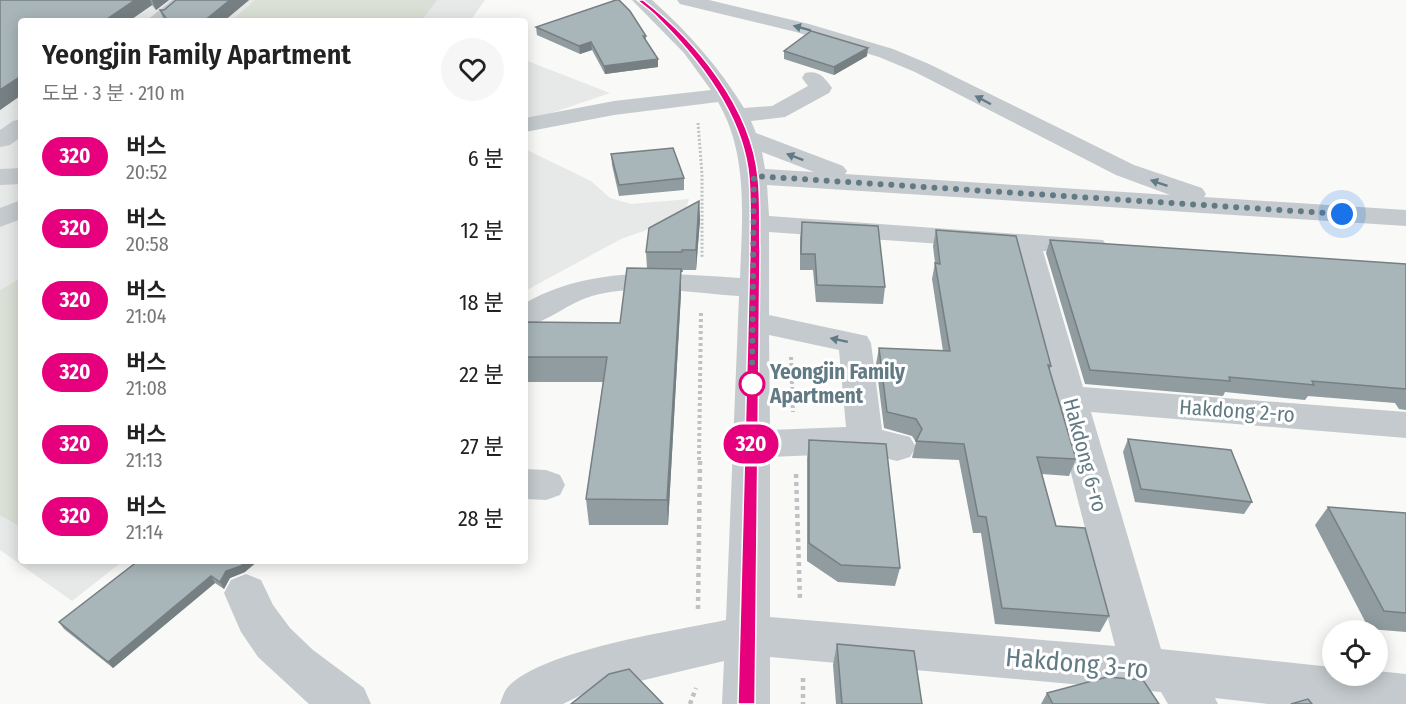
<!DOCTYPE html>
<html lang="ko">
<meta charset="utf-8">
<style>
:root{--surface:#fff;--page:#f6f6f6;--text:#222;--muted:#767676}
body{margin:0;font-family:"Fira Sans Condensed","Noto Sans KR",sans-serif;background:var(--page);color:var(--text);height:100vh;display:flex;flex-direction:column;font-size:22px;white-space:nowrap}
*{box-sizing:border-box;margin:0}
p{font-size:20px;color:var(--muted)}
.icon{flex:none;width:33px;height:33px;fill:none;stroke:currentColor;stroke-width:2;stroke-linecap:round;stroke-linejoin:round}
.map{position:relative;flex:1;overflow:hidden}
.side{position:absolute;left:18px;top:18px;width:510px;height:546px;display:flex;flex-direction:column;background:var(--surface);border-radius:6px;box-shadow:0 3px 15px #0003}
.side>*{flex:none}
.badge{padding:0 12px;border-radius:20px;font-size:21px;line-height:39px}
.buttons{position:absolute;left:1322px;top:620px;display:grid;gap:12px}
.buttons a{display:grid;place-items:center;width:66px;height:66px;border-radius:50%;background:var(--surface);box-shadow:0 3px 15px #0003;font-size:30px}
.you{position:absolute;width:30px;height:30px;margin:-15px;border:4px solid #fff;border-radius:50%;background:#1a73e8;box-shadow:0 0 0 9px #1a73e833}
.map>.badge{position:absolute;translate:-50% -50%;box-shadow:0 0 0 3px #fff}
.round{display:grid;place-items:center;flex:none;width:63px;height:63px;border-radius:32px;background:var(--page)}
.overview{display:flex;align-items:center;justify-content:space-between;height:102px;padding:0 24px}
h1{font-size:28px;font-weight:600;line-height:45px}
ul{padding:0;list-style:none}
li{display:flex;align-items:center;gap:18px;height:72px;padding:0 24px}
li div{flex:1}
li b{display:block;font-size:22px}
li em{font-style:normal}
li .badge{min-width:66px;font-weight:700;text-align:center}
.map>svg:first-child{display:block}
.built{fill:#e7e9e8}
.green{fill:#dae0d6}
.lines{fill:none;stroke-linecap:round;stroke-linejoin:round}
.path-far2{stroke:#bec2c4;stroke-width:3;stroke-dasharray:2 2;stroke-linecap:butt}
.path-far1{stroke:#bec2c4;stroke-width:4;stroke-dasharray:3 3;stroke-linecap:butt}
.path{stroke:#bec2c4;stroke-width:4.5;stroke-dasharray:4 4;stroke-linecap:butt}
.minor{fill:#c4cacd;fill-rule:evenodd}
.wall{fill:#909c9f}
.shaded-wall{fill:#767f82}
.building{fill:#a8b5b9;stroke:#767f82;stroke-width:1.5}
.oneway{fill:#627a84}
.line{fill:#e6007e;stroke:#fff;stroke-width:1.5}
.walk{stroke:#627a84;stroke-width:6;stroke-dasharray:0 10.8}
.stop-dot{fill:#fff;stroke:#e6007e;stroke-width:3}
.labels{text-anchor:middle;stroke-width:6;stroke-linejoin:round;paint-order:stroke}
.stop-label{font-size:21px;font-weight:bold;fill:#627a84;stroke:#fff;text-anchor:start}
.street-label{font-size:21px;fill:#627a84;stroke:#fff}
.near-street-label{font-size:26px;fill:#627a84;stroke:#fff}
</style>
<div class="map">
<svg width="1406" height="704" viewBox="0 0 1406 704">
<rect width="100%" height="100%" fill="#f9f9f7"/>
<g class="built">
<path d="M0,0H485L470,21H21V561H123L72,601L0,550Z"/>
<path d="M525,60L610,93L525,122Z"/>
<path d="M527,150L591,181L610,198L631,204L689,199L683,217L621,239L525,291V151Z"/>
</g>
<g class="green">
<path d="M255,0H437L421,21H231Z"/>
<path d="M21,278V527L0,515V290Z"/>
</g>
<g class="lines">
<path class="path-far2" d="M698,123L702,174V258"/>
<g class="path-far1">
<path d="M791,357L793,412"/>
<path d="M699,460L701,310"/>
</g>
<g class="path">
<path d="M796,474L800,601"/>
<path d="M698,609L700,459"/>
<path d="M803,678V704"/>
<path d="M690,704L696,688"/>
</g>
<g class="minor">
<path d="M172,0H192L168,21H146Z"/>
<path d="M632,0H652C688,32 719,67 744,108L772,106L808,86L802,78L805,73C819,70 824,77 832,88L829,93L785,117L751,121L756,133L843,166L847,171L845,174L1170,195L1116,175L915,72L879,57L796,32L680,4L677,0H709L809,24L893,49L929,64L1134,165L1202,188L1206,194L1204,197L1406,210V226L767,185L769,216L1103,240L1107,246L1103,252L1093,255L1043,251L1083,387L1406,412V438L1091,412L1161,649L1332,667V675H1377V671L1406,674V704H1268L1215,698L1218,704H1168L1161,692L770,657V704H722L724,661L581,695L563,704H500C502,699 504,691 508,687C542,650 674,631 726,620L739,296C691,293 638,283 592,296C568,303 549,321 525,327V303C592,265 665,273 740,278C742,219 749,155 718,102L614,115L525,132V118L614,101L711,90L684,53ZM762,152L814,172L765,169ZM769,232L1014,249L1115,646L770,617V457L865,453L897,461L910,457L916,447L910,437L882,430L871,343L867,336L769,315ZM769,335L839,350L846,427L770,430Z"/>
<path d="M21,119V137L10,145L0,147V130L13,121Z"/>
<path d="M21,168V184L0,185V169Z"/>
<path d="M21,200V219L0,227V208Z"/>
<path d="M525,469L546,470L560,475L565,485L560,495L546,500L525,499Z"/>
<path d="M246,574L261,580L273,605L290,628L313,650L364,688L371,704H309L258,657L241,632L224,593L231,580Z"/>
</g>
</g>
<g class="wall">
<path d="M0,0H169L156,10L152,5L0,110Z"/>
<path d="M176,0H249L224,21H164L160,10H164Z"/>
<path d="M536,27L646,36V41L658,67L605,74L592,50L580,54L537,35Z"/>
<path d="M784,51L867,56L834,75L784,59Z"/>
<path d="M611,154L684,178V190L619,196L612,165Z"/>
<path d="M699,201L700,220L696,270H683V272H681V293L668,525H589L586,499L603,382H525V322L620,323L647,268L646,252Z"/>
<path d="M802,222L885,287L883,304L816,302L813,270H800V238Z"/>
<path d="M936,230L1051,366L1049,371L1076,459L1069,476L1042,474L1056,526L1109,616L1100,632L995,624L981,533H973L959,460L912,458L916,442L912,436L884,428L876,364L879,348L943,351L932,279L935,263L933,246Z"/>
<path d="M1050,240L1406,264V410L1399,409L1395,403L1308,396L1305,400L1225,392L1223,396L1085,384L1046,253Z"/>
<path d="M1128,439L1252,502L1244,514L1135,502L1123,452Z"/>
<path d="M809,440L900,568L895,586L838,582L807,561V458Z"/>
<path d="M1328,507L1406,513V632L1369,629L1315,525Z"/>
<path d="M138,561L245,572L230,578L224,589L215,583L113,668L64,629L59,622Z"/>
<path d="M837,644L922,704H836L833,665Z"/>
<path d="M1047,693L1159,704H1041Z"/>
</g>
<g class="shaded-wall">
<path d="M135,0H150L152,5L129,21H104Z"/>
<path d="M152,0H169L156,10Z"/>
<path d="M230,0H249L224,21H204Z"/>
<path d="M591,42L592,50L580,54L579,46Z"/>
<path d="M868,48L867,56L834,75V67Z"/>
<path d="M658,59V67L605,74L604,66Z"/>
<path d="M21,76V95L0,110V90Z"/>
<path d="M699,201L700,220L696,270V250Z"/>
<path d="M681,269V293L668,525L667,500Z"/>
<path d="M246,561H258L245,572L230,578L224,589L220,582L226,571Z"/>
<path d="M211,576L215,583L113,668L108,662Z"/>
</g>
<g class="building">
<path d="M0,0H135L104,21H21V76L0,90Z"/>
<path d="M176,0H230L204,21H168L160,10H164Z"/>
<path d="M616,0H619L630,11L646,36H643L658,59L604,66L591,42L579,46L536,27Z"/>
<path d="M811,31L868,48L834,67L784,51Z"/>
<path d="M673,148L684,178L619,185L611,154Z"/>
<path d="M699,201L696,250H682V252H646L649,228Z"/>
<path d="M802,222L878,226L885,287L817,285L815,254H801Z"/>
<path d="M936,230L1016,236L1051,366L1048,365L1076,459L1037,457L1056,526L1085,528L1109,616L1002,608L986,517L978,516L964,444L916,441L922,429L916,419L887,412L879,348L950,351L935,263L940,264Z"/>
<path d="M1050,240L1406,264V389L1312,381L1314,385L1229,377L1230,381L1090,370Z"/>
<path d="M627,268L681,269L667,500L586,499L607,357H525V322L620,323Z"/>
<path d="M1128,439L1231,450L1252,502L1141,489Z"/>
<path d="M809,440L886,444L900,568L841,565L809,543Z"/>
<path d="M1328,507L1406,513V613L1384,611Z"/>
<path d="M138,561H246L241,566L226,571L220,582L211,576L108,662L59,622Z"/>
<path d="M837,644L914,651L922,704H842Z"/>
<path d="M629,669L663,704H571L609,674Z"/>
<path d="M1107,677L1143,680L1159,704H1053L1047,693Z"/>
<path d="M1308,699L1312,704H1291Z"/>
</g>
<defs><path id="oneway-solid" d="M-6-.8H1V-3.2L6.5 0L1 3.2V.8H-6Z" transform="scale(1.5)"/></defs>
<g class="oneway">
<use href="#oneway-solid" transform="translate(802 28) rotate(-165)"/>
<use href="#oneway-solid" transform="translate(983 100) rotate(-152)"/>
<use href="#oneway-solid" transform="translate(795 157) rotate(-159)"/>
<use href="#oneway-solid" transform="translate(1159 183) rotate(-161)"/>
<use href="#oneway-solid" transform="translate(839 340) rotate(-168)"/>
</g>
<path class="line" d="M637,0H643C696,41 751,107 758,177C761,201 759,226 760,251L755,704H738L750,251C750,226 751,202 749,178C744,116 700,60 658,18C652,11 644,6 637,0Z"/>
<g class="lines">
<path class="walk" d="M752,384L754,176L1342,214"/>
</g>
<circle class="stop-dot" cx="752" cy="384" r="12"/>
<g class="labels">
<g class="stop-label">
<text x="770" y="379">Yeongjin Family<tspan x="770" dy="24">Apartment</tspan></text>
</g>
<g class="street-label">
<text transform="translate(1237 411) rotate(4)" y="7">Hakdong 2-ro</text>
<text transform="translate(1085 455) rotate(75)" y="7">Hakdong 6-ro</text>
</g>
<g class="near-street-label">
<text transform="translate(1077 663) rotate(5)" y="9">Hakdong 3-ro</text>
</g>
</g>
</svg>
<div class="buttons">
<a><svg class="icon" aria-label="locate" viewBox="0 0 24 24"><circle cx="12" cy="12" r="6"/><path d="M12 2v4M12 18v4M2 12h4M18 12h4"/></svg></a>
</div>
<div class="you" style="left:1342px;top:214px"></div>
<b class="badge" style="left:751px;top:444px;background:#e6007e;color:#fff">320</b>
<section class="side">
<div class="overview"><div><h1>Yeongjin Family Apartment</h1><p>도보 · 3 분 · 210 m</p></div><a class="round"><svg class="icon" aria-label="heart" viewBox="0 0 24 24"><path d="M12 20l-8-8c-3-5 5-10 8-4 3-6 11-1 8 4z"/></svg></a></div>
<ul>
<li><span class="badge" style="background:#e6007e;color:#fff">320</span><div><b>버스</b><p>20:52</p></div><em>6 분</em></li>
<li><span class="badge" style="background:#e6007e;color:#fff">320</span><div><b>버스</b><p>20:58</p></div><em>12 분</em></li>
<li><span class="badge" style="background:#e6007e;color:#fff">320</span><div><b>버스</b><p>21:04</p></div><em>18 분</em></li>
<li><span class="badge" style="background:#e6007e;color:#fff">320</span><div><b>버스</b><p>21:08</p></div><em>22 분</em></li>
<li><span class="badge" style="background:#e6007e;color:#fff">320</span><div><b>버스</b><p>21:13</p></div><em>27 분</em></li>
<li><span class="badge" style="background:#e6007e;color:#fff">320</span><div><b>버스</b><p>21:14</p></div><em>28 분</em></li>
</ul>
</section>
</div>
